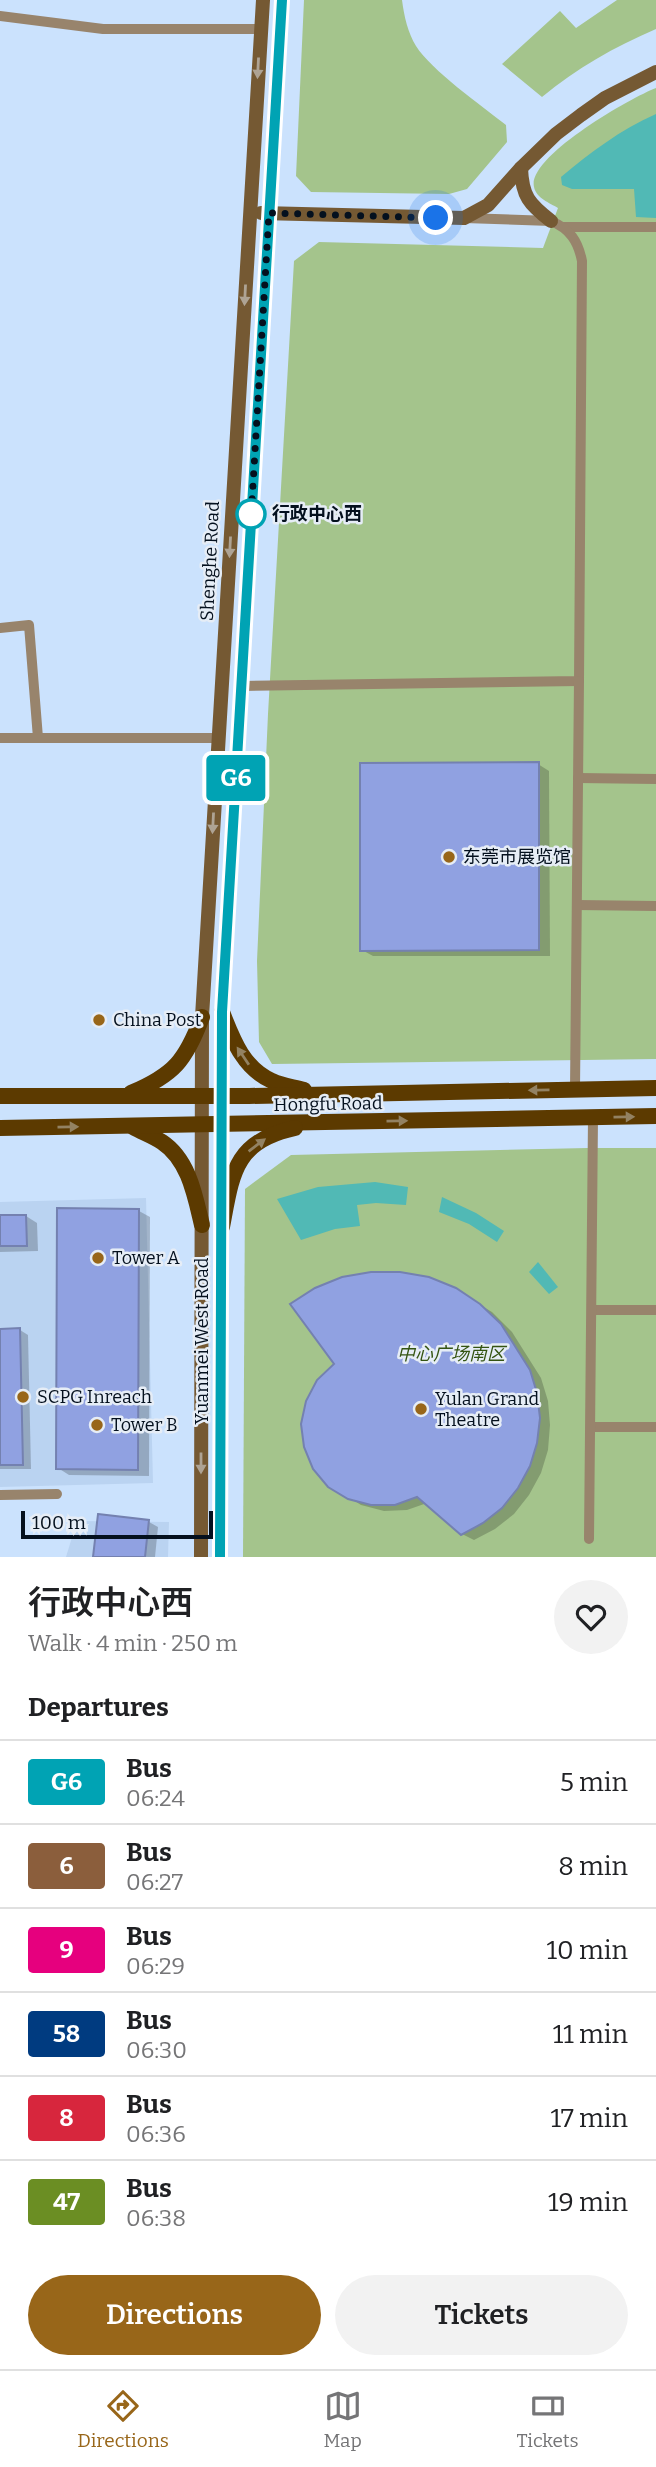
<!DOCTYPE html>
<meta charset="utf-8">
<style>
:root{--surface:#fff;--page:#f2f2f2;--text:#202124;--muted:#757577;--line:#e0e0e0;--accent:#986619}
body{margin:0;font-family:Bitter,"Noto Sans SC",serif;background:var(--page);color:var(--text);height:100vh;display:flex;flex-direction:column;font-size:26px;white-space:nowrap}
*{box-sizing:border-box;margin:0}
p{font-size:23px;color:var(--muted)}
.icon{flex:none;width:38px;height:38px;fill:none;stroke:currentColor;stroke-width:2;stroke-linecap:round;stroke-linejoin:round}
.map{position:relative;height:1557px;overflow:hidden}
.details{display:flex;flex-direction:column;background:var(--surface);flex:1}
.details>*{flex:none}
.badge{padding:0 14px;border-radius:5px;font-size:24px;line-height:46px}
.scale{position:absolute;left:21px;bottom:18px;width:192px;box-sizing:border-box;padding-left:7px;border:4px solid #04101e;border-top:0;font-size:19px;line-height:24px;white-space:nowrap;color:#04101e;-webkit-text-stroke:5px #e6edf6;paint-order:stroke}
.you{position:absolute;width:35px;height:35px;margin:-18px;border:5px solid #fff;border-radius:50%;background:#1a73e8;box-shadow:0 0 0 10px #1a73e833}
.map>.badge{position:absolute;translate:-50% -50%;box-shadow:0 0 0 4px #fff}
h2{padding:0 28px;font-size:26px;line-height:63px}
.round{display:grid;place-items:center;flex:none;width:74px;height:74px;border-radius:37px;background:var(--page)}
.summary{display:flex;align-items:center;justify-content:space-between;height:119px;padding:0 28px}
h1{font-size:33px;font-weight:600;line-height:52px}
.primary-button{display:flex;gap:14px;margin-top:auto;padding:14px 28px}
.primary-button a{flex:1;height:80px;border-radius:42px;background:var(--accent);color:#fff;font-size:28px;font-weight:600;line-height:80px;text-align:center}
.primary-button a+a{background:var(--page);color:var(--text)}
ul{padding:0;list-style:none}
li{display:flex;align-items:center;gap:21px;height:84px;padding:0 28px;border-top:2px solid var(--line)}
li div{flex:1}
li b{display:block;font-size:26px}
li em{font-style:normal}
li .badge{min-width:77px;font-weight:700;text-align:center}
.dock{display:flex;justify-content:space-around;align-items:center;height:98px;border-top:2px solid var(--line);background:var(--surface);font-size:19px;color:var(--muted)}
.dock a{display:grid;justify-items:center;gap:4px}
.dock .selected{color:var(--accent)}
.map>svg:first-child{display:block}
.built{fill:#bad3f1}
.green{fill:#a4c48c}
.water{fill:#51b9b5}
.shadow{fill:#0003}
.building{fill:#90a1e1;stroke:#7481b0;stroke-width:2}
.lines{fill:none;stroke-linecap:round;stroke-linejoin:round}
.street{stroke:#98846c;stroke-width:10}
.secondary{stroke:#755933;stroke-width:14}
.primary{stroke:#5c3a00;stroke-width:16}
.oneway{fill:#aea394}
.oneway2{fill:#938262}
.line-casing{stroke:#fff;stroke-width:16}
.line{stroke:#00a3b4;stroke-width:10}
.walk{stroke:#04101e;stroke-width:7;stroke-dasharray:0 12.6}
.stop-dot{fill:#fff;stroke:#00a3b4;stroke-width:3.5}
.poi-dot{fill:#986619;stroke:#e6edf6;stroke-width:2.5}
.labels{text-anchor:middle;stroke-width:5;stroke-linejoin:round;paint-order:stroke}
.stop-label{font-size:18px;font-weight:bold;fill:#04101e;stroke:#e6edf6;text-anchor:start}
.street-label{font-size:18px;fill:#04101e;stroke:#e6edf6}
.poi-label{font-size:18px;fill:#04101e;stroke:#e6edf6;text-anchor:start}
.park-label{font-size:18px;font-style:italic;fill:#345412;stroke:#e6edf6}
</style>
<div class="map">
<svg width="656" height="1557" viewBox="0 0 656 1557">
<rect width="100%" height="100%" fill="#cbe2fd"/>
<g class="built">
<path d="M146,1198L153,1483L0,1487V1202Z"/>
<path d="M77,1521L169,1522L168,1557H66Z"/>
</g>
<g class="green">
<path d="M304,0H402C404,16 408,33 416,46C431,70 482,106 506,125L507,142L467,189L449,194L311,192L296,176Z"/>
<path d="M617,0H656V29C614,47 577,68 542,97L502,64L560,11L576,28Z"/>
<path d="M656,88V1059L272,1064L259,1042L257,961L268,714L294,261L319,242L543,248L558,208C550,203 536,198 534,187C527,157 630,98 656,88Z"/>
<path d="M587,1148H656V1557H243L245,1189L291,1155Z"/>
</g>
<g class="water">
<path d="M656,114V218L636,217L634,189H572L562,185L561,177C591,152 620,130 656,114Z"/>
<path d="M375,1182L408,1187L406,1205L376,1203L357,1205L360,1226L335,1229L301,1240L277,1199L318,1187Z"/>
<path d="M442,1197L476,1213L504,1231L497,1242L469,1224L439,1212Z"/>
<path d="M538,1262L558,1287L549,1294L529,1272Z"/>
</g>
<g class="shadow">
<path d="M538,764L549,771L550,956H373L362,950Z"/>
<path d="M139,1211L150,1217L149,1476L69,1475L58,1468Z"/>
<path d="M26,1216L37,1223L38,1251L0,1252V1217Z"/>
<path d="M467,1297L492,1312L512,1332L541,1378L548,1401L550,1425L548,1450L541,1473L529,1495L514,1514L495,1529L474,1540L462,1534L427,1503L407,1510L384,1511L361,1505L329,1485Z"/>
<path d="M20,1330L28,1335L31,1469H0V1331Z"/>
<path d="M100,1516L149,1522L158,1527L155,1557H95Z"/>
</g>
<g class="building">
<path d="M539,762V950L360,951V763Z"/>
<path d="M57,1208L139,1209L138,1470L56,1469Z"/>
<path d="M0,1215H26L27,1246H0Z"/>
<path d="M371,1272H400L429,1277L456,1288L480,1304L501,1324L530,1370L537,1393L540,1418L537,1443L530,1466L518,1488L502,1508L483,1523L461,1535L417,1497L395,1505H371L348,1499L328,1487L313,1469L304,1447L301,1424L306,1401L317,1380L334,1364L290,1304L315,1288L342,1277Z"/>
<path d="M20,1328L23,1465H0V1329Z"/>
<path d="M98,1514L149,1520L145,1557H93Z"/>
</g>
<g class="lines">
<g class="street">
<path d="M0,16L103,29H261"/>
<path d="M564,227H656"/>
<path d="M0,628L29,625L38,738"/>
<path d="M241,686L579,681L582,261C578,241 570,229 551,221L464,218"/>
<path d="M0,738H218"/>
<path d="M578,778L656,779"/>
<path d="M577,905L656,906"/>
<path d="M575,1089L579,681"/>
<path d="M592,1310H656"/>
<path d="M591,1427H656"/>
<path d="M0,1495L57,1494"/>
<path d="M589,1539L593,1117"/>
</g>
<g class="secondary">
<path d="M521,168C522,196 529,204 551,221"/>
<path d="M261,213L464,218L488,205L521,168L556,134L581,115L605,98L656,72"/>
<path d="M201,1557L202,1017L263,0"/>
<path d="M220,1557L222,1012L282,0"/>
</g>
<g class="primary">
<path d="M222,1012C233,1040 243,1068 272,1081C282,1086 294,1087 304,1090"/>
<path d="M131,1093C174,1075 186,1060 202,1017"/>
<path d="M0,1096H249L656,1088"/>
<path d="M133,1127C142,1132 153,1136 162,1142C189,1160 195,1196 202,1225"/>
<path d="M0,1128L656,1116"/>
<path d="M222,1227C232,1174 234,1141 295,1128"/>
</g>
</g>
<defs><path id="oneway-solid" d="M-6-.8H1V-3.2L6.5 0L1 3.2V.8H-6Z" transform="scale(1.75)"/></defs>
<g class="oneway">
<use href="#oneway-solid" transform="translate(258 68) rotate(93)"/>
<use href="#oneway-solid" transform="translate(245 295) rotate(93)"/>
<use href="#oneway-solid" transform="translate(230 547) rotate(93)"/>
<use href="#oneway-solid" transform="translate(213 823) rotate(93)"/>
<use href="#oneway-solid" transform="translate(201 1463) rotate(90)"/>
</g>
<g class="oneway2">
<use href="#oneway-solid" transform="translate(243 1056) rotate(-124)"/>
<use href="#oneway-solid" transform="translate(539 1090) rotate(179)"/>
<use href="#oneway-solid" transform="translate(624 1117) rotate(-1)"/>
<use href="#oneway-solid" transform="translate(397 1121) rotate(-1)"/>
<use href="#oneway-solid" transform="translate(68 1127) rotate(-1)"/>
<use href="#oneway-solid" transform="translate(257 1145) rotate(-37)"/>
</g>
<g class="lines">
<g class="line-casing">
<path id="line" d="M220,1557L222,1012L282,0"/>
</g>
<use href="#line" class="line"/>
<path class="walk" d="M251,514V519L269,213L436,218"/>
</g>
<circle class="stop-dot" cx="251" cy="514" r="14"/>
<g class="poi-dot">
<circle cx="449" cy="857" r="7"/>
<circle cx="99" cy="1020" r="7"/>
<circle cx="98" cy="1258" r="7"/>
<circle cx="23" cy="1397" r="7"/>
<circle cx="421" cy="1409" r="7"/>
<circle cx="97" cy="1425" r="7"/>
</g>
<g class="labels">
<g class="stop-label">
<text x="272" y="520">行政中心西</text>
</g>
<g class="street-label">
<text transform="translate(210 561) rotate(-87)" y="6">Shenghe Road</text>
<text transform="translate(328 1104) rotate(-1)" y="6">Hongfu Road</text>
<text transform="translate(202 1341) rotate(-90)" y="6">Yuanmei West Road</text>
</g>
<g class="poi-label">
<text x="463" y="863">东莞市展览馆</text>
<text x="113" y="1026">China Post</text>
<text x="112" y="1264">Tower A</text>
<text x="37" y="1403">SCPG Inreach</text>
<text x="435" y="1405">Yulan Grand<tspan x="435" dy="21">Theatre</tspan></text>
<text x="111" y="1431">Tower B</text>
</g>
<g class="park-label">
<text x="451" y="1360">中心广场南区</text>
</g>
</g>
</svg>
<div class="scale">100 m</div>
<div class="you" style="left:436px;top:218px"></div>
<b class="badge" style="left:236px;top:778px;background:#00a3b4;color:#fff">G6</b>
</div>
<section class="details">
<div class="summary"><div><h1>行政中心西</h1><p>Walk · 4 min · 250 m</p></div><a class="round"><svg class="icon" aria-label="heart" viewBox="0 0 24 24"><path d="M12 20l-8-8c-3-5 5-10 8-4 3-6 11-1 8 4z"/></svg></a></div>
<h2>Departures</h2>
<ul>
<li><span class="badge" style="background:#00a3b4;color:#fff">G6</span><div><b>Bus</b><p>06:24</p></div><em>5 min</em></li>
<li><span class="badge" style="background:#8b5e3c;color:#fff">6</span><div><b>Bus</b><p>06:27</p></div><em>8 min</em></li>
<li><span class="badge" style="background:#e6007e;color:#fff">9</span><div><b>Bus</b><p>06:29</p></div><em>10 min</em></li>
<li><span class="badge" style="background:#003b80;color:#fff">58</span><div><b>Bus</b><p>06:30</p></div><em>11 min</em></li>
<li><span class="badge" style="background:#d7263d;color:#fff">8</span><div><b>Bus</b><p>06:36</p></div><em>17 min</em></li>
<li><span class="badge" style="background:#6b8e23;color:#fff">47</span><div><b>Bus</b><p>06:38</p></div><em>19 min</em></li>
</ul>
<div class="primary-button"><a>Directions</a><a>Tickets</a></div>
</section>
<nav class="dock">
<a class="selected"><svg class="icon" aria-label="directions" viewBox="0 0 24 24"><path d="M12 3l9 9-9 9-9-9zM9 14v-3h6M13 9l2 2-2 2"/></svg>Directions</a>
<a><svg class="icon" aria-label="map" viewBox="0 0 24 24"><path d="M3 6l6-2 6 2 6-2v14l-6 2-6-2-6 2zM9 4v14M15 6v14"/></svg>Map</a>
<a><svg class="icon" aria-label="tickets" viewBox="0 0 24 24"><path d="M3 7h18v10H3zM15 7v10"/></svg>Tickets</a>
</nav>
